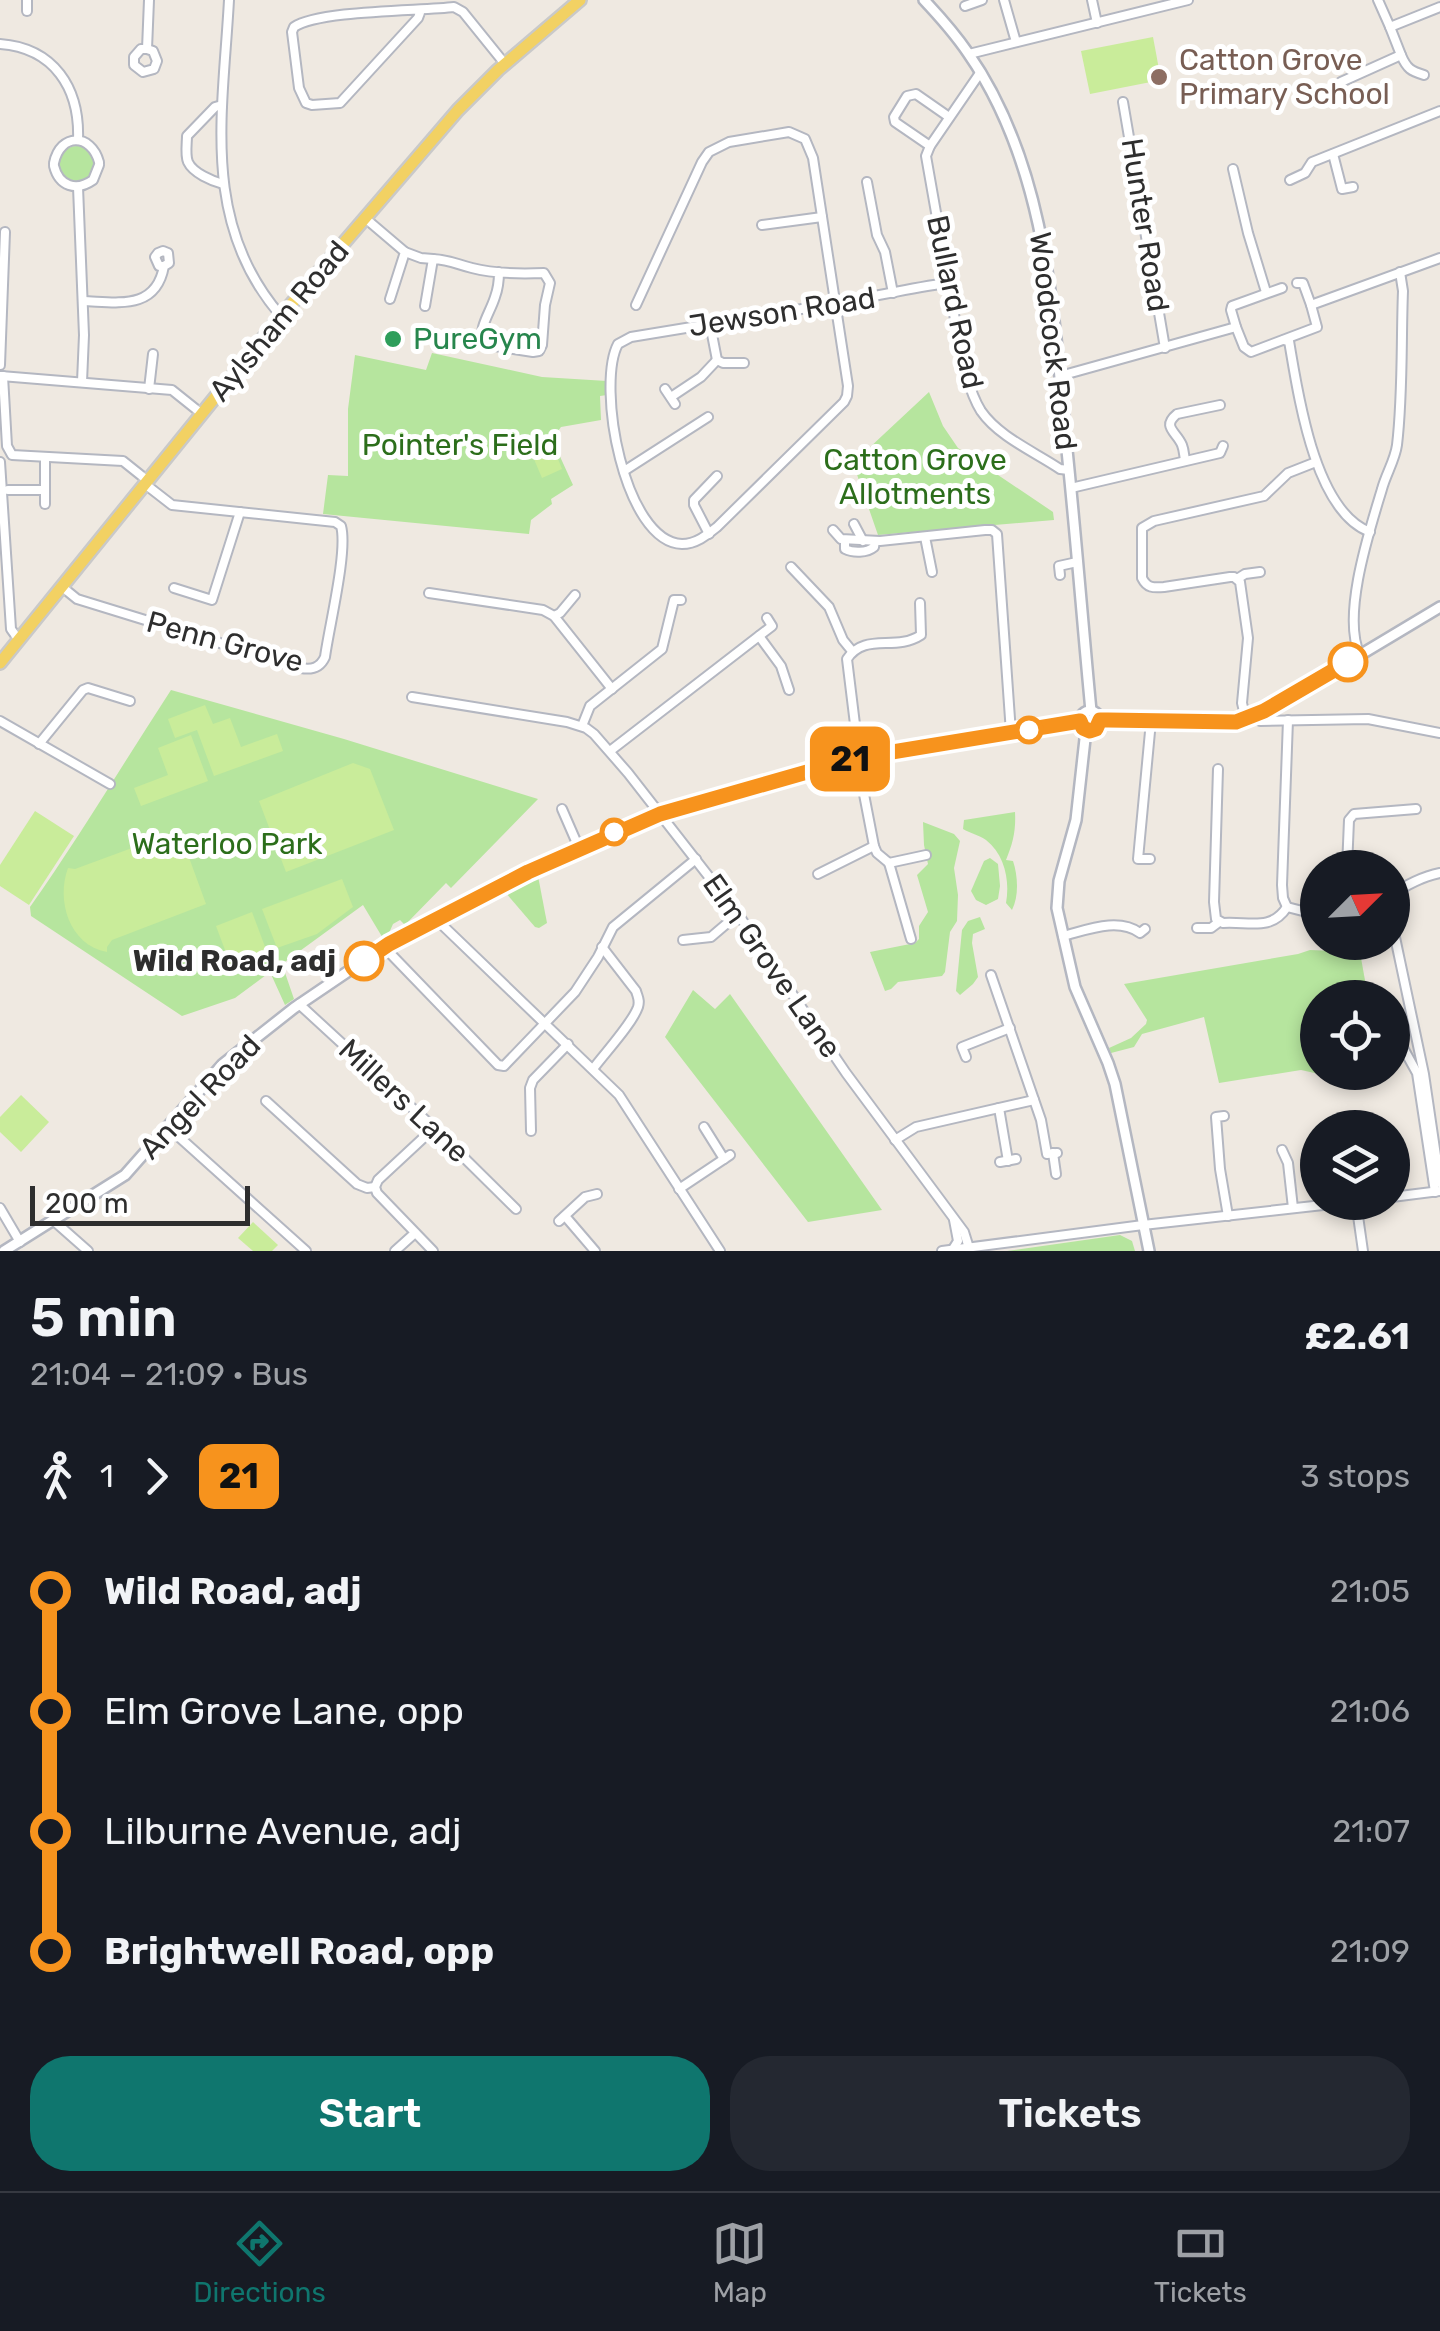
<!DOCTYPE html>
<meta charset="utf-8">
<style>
:root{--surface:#171b24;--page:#242831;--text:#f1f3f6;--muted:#9ea1a6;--line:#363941;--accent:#0f766e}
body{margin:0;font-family:Rubik,sans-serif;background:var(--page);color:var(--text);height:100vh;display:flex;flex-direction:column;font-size:38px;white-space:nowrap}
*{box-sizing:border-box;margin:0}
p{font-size:32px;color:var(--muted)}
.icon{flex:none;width:55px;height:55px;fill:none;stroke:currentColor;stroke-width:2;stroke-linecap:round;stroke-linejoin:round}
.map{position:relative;height:1251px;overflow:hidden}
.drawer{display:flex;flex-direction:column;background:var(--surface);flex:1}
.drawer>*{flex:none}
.badge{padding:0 20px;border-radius:15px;font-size:35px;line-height:65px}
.needle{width:65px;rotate:66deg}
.buttons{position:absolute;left:1300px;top:850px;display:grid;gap:20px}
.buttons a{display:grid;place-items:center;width:110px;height:110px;border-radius:50%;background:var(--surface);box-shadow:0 5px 15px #0003;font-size:50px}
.scale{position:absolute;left:30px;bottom:25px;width:220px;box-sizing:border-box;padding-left:10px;border:5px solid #2e2e2e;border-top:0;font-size:28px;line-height:35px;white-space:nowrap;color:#2e2e2e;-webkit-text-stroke:8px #fff;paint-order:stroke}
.map>.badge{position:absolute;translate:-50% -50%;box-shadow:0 0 0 5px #fff}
.legs{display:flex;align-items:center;gap:15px;height:110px;padding:0 30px;font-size:32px}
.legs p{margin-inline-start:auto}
.head{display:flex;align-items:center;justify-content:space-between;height:170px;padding:0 30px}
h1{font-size:55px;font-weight:600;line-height:75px}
.action{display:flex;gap:20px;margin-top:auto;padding:20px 30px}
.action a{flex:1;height:115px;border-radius:40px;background:var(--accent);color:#fff;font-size:40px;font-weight:600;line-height:115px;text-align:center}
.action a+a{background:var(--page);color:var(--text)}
ul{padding:0 30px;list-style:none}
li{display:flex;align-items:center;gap:35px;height:120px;font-size:38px}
li i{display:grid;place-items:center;width:15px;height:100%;margin:0 12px;background:currentColor}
li i::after{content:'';width:25px;height:25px;margin:-12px;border:8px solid;border-radius:50%;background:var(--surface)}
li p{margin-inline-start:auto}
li:first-child i{background:linear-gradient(#0000 50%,currentColor 0)}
li:last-child i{background:linear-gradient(currentColor 50%,#0000 0)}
.tab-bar{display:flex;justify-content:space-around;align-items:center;height:140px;border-top:2px solid var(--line);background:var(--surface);font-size:28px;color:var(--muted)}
.tab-bar a{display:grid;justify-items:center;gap:5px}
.tab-bar .on{color:var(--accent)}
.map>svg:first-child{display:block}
.green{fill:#b6e59e}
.pitch{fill:#c9ec9a}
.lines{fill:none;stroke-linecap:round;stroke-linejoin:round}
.minor-casing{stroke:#b4b7c1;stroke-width:12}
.tertiary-casing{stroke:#b4b7c1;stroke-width:14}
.primary-casing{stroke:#c9c9c9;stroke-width:16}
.minor{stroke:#fff;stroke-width:8}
.tertiary{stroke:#fff;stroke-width:9}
.primary{stroke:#f2d163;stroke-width:11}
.line-1-casing{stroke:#fff;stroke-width:22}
.line-1{stroke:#f7931d;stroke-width:15}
.education-dot{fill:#8d6e63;stroke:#fff;stroke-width:4}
.leisure-dot{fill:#2e9e5b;stroke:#fff;stroke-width:4}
.stop-1-dot{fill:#fff;stroke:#f7931d;stroke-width:5}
.labels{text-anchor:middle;stroke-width:10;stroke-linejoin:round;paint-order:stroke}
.education-label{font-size:30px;fill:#785e54;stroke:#fff;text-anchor:start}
.street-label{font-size:30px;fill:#2e2e2e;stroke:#fff}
.leisure-label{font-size:30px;fill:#27864d;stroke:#fff;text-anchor:start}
.park-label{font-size:30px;fill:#2c6e1b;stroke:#fff}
.stop-label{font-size:30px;font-weight:bold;fill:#2e2e2e;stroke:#fff;text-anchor:end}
</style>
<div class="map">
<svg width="1440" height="1251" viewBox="0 0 1440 1251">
<rect width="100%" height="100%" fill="#efe9e1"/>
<g class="green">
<circle cx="77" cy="164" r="18"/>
<path d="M432,353L542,377L607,381V395L600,396L601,420L561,427L552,439L573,485L551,499L552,504L531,520L529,534L323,514L328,475L348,476V409L355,355L426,370Z"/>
<path d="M929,392L943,426L958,448L1053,512L1054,520L878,535L853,463Z"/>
<path d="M171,690L344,739L538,799L451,888L446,883L405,925L400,920L393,924L389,933L391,937L384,940L363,905L282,964L294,999L285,1005L270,972L235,998L182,1016L31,916L30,907C80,836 124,762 171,690Z"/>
<path d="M1015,812C1016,831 1013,843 1006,860L1013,861C1018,876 1019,896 1012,910L1006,903C1010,881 1005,855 986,840C979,835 970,833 963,829L964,820Z"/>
<path d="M923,822L954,834L960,841L954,868L958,895L957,921L950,932L945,972L942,976L898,982L891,989L885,991L870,952L915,943L919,939V926L928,912L917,875L928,864L924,845Z"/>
<path d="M990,858L998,864L1000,886L998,899L986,905L976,900L971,891L984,861Z"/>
<path d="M538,876L547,923L539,928L535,927L505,892Z"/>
<path d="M980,917L985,929L973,934L972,943L978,977L973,984L960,995L956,991L962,930L968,921Z"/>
<path d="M1310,950L1335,951L1361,958L1368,997L1318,998V1072L1372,1073L1333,1083L1319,1074L1301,1070L1219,1083L1204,1017L1142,1034L1134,1047L1111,1053L1109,1048L1131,1038L1146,1024L1147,1020L1124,984L1298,954Z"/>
<path d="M693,990L715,1009L730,994L882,1210L808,1222L665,1037Z"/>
<path d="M1120,1235L1132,1241L1135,1251H1007Z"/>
</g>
<g class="pitch">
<path d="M1153,37L1161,80L1090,94L1081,51Z"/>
<path d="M549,436L562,469L542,478L528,445Z"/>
<path d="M205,705L213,724L230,718L241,747L277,734L283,751L214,776L197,730L175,738L168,719Z"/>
<path d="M191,735L208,781L141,806L134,788L168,775L158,748Z"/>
<path d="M353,763L370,769L394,830L286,872L259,801Z"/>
<path d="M35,811L74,836L29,905L0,886V865Z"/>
<path d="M170,834L183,841L206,904L112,940L107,947V952C69,945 56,900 68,868L75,869Z"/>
<path d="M342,879L353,907L317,934L277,948L262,909Z"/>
<path d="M252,912L270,960L234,974L216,926Z"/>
<path d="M21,1095L49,1122L21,1152L0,1132V1117Z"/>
<path d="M253,1222L278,1245L272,1251H253L238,1238Z"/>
</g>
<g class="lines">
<g class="minor-casing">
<g id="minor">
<path d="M229,0C223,112 200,223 281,316"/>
<path d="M1004,0L1016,42"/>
<path d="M1092,0L1097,23"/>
<path d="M1378,0L1390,27L1440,7"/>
<path d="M965,6L982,0"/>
<path d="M421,10L418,18L340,103L312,105L306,103L299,88L292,32L294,27C319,10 420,11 454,7L463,12L505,64"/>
<path d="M27,11V0"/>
<path d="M0,44C54,48 80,88 78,140"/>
<path d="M147,49H141L134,57V65L143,72L154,69L157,61L153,51L147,49L149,0"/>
<path d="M969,54L1188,0"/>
<path d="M1401,55C1407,69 1411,71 1424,75"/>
<path d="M980,73L930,146L926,156L963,365C968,381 972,397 981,411C999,437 1035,452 1060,469L1069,470"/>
<path d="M1123,102L1165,348"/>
<path d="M1333,102L1341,82L1401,55L1390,27"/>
<path d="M222,105L215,107L187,136C187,143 185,155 188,162C193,173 212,181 223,184"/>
<path d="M930,146L895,122L894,117L907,96L916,94L949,117"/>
<path d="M1333,154L1342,189L1353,187"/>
<path d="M54,163C60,133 91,133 99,162"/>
<path d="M54,166C59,186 76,192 93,180L99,165"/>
<path d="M1233,169L1248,233L1266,292"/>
<path d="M1290,180L1305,173L1312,162L1440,111"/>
<path d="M867,182L877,235L885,252L893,293"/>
<path d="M78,187L84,335L82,382"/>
<path d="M365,218L405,252L390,299"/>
<path d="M762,225L822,217"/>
<path d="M405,252L421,258L433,259"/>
<path d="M1297,283H1303L1311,305"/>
<path d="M83,301C117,302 156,311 164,266L169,263L168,253L163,251L158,253L155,257L159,266H164"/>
<path d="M636,305L702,162L709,152L729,142L789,132L805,139L813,158L848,386L847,396L844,402L717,527C707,535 696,544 682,544C624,542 596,385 618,344L631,337L832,304L835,303C873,297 910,288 947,283"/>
<path d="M425,306L433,259C450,260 456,264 472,268C495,274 521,274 544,273L550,283L545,305L542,345L539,351L533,352L482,344C479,326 490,313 495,297C498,289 499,280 499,272"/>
<path d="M710,324L717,360L723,363H744"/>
<path d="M1236,327L1231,310L1232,306L1282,288"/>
<path d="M1284,340L1289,341C1298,393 1314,511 1370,532"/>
<path d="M0,365L5,232"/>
<path d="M1,376L172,390L202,414"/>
<path d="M3,376L7,446L12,455L123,461L148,481"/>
<path d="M1060,376L1236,327L1244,347L1251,352L1317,327L1311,305L1440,258"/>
<path d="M149,389L153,354"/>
<path d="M665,389L675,404"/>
<path d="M671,397L701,377L717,360"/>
<path d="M1185,460C1184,455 1184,450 1182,445C1177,432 1161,427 1177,414L1220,405"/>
<path d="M0,462L11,629L18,639"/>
<path d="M624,471L708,417"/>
<path d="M1071,488L1220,453L1223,446"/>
<path d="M8,490H45"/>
<path d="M45,504V458"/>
<path d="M854,524L863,541"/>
<path d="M833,530L841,539L880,541L985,530H992L997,534L1011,733"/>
<path d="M709,534L694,505V500L717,476"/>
<path d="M925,537L932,572"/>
<path d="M845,540V549C853,553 867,553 874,547L875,541"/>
<path d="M791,567L829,607L843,640L852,651"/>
<path d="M1060,575L1059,566L1077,562"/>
<path d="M1237,579L1245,574L1260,572"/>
<path d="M61,586L77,599L301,668C312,670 320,668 325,657C329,627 348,551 341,526L335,522L172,505L145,484"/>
<path d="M174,588L212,600L240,512"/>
<path d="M429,593L543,610L554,616L612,689"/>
<path d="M554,616L560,613L575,595"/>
<path d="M759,636L781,666L789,690"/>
<path d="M1360,655C1341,616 1370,529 1382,489C1386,474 1395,460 1397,445C1403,395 1401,342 1403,291L1400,272"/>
<path d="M412,697L567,722L586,728L594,734L628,773L738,914L846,1073L964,1232L969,1248"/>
<path d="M1254,716L1260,721L1368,719L1440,733"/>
<path d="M1246,720L1242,703L1248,638L1240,582L1234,577H1230L1164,587C1153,588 1147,588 1142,578V528L1154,521L1264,496L1288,473L1316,462"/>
<path d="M0,721L110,784"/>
<path d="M582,726L590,706L662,649L674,600H681"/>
<path d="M39,744L83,690L88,688L130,701"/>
<path d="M610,751L772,626L767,618"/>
<path d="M859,757L847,659C865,632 895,652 921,635L920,603"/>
<path d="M857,758L874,846L877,853L889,863"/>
<path d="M1218,769L1214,902L1216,919L1223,923C1248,921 1271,932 1287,907"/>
<path d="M562,809L579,848"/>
<path d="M1150,859H1138L1151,721"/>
<path d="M1347,868L1349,820L1354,814L1416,809"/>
<path d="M818,874L874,846"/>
<path d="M1392,896C1404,885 1425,876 1440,873"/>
<path d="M1287,907L1283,898L1282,885L1288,720"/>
<path d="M1287,907L1318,915"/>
<path d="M436,919L619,1095L720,1251"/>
<path d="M1392,923L1424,1074L1440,1183"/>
<path d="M1197,928H1211L1219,922"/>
<path d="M1063,936C1087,930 1118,917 1140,933L1145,929"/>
<path d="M911,939L889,863L926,855"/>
<path d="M683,940L711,937L738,914"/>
<path d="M384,947L498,1065L504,1066L575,992L598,957L613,927L696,859"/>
<path d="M991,975L1041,1120L1047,1154L1057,1153"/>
<path d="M299,1004L434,1128L516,1209"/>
<path d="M1402,1046L1417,1073L1435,1192"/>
<path d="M966,1057L962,1047L1010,1028"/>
<path d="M593,1069C604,1054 632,1024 638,1007C640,1000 638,998 636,991L602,947"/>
<path d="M266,1101L357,1184L367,1188L375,1187"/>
<path d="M999,1108L1008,1161"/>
<path d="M1224,1116L1216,1117L1220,1169L1228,1216"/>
<path d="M168,1127L306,1251"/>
<path d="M704,1127L724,1159"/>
<path d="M531,1131L530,1088L533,1080L568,1044"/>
<path d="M895,1140L916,1127L1034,1100"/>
<path d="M1282,1150L1288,1163L1293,1208"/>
<path d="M1053,1153L1056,1174"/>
<path d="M1000,1162L1016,1159"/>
<path d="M679,1189L730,1155"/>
<path d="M1392,1197L1440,1191"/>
<path d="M1356,1202L1363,1251"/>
<path d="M0,1208L20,1242"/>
<path d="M565,1216L595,1251"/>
<path d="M54,1221L88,1251"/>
<path d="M559,1221L585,1197L597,1194"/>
<path d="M953,1249L958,1241L954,1220"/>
<path d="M395,1251L415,1233"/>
<path d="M433,1251L377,1193L375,1187L378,1180L434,1128"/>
<path d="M942,1251L1143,1225L1350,1202"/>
</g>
</g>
<g class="tertiary-casing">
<g id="tertiary">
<path d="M924,0C940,17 955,34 968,53C1044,162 1053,303 1065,431C1075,524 1082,617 1091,711"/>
<circle cx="1090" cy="721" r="10"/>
<path d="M1100,720L1228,724L1246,720L1290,697L1440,607"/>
<path d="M1086,730L1076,820L1059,881L1057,908L1075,987L1108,1063L1115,1084L1149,1251"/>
<path d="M4,1251L125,1175L223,1064L294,1008L384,947L528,872L660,814L857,758L1080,721"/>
</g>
</g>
<g class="primary-casing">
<path id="primary" d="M0,663L281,316L458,110L498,70L580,0"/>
</g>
<use href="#minor" class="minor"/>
<use href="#tertiary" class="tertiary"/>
<use href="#primary" class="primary"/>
</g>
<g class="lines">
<g class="line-1-casing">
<path id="line-1" d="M364,961L389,944L528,872L660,814L856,758L1080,721L1083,728L1090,731L1096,729L1100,720H1108L1236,722L1264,711L1348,662"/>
</g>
<use href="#line-1" class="line-1"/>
</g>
<circle class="education-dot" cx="1159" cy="77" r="10"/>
<circle class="leisure-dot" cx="393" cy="339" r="10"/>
<g class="stop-1-dot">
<circle cx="1348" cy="662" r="18"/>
<circle cx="1029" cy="730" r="12"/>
<circle cx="614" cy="832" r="12"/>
<circle cx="364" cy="961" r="18"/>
</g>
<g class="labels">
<g class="education-label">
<text x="1179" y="70">Catton Grove<tspan x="1179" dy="34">Primary School</tspan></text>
</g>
<g class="street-label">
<text transform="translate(1145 225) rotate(81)" y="10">Hunter Road</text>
<text transform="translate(955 302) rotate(78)" y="10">Bullard Road</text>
<text transform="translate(782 312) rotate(-9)" y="10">Jewson Road</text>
<text transform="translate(279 321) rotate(-50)" y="10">Aylsham Road</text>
<text transform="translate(1053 341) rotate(83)" y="10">Woodcock Road</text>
<text transform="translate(225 642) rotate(15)" y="10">Penn Grove</text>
<text transform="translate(772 966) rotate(55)" y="10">Elm Grove Lane</text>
<text transform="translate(200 1097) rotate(-46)" y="10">Angel Road</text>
<text transform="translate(404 1101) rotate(43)" y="10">Millers Lane</text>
</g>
<g class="leisure-label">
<text x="413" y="349">PureGym</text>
</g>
<g class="park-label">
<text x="460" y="455">Pointer's Field</text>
<text x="915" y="470">Catton Grove<tspan x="915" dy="34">Allotments</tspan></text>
<text x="227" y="854">Waterloo Park</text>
</g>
<g class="stop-label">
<text x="336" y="971">Wild Road, adj</text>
</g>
</g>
</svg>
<div class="buttons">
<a><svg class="needle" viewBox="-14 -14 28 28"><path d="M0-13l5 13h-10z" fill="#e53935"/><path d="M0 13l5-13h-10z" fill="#9ea1a6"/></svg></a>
<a><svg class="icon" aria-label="locate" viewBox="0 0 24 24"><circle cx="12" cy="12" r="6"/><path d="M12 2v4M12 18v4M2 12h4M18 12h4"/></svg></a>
<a><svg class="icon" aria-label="layers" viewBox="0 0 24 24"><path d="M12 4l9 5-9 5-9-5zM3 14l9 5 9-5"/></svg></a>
</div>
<div class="scale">200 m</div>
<b class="badge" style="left:850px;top:759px;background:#f7931d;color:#111">21</b>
</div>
<section class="drawer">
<div class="head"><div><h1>5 min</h1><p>21:04 – 21:09 · Bus</p></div><b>£2.61</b></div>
<div class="legs"><svg class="icon" aria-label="walk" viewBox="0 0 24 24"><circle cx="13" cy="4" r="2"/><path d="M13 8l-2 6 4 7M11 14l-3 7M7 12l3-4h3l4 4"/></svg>1<svg class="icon" aria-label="forward" viewBox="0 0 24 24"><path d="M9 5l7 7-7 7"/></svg><b class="badge" style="background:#f7931d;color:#111">21</b><p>3 stops</p></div>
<ul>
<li><i style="color:#f7931d"></i><b>Wild Road, adj</b><p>21:05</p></li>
<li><i style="color:#f7931d"></i><span>Elm Grove Lane, opp</span><p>21:06</p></li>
<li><i style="color:#f7931d"></i><span>Lilburne Avenue, adj</span><p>21:07</p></li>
<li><i style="color:#f7931d"></i><b>Brightwell Road, opp</b><p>21:09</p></li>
</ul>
<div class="action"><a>Start</a><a>Tickets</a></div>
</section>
<nav class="tab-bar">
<a class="on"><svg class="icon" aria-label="directions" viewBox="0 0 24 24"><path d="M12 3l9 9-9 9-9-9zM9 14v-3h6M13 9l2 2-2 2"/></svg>Directions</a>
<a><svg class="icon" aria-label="map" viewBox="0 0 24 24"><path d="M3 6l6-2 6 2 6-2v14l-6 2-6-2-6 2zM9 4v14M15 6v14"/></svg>Map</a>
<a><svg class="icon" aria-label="tickets" viewBox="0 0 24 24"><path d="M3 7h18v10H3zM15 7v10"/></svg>Tickets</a>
</nav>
